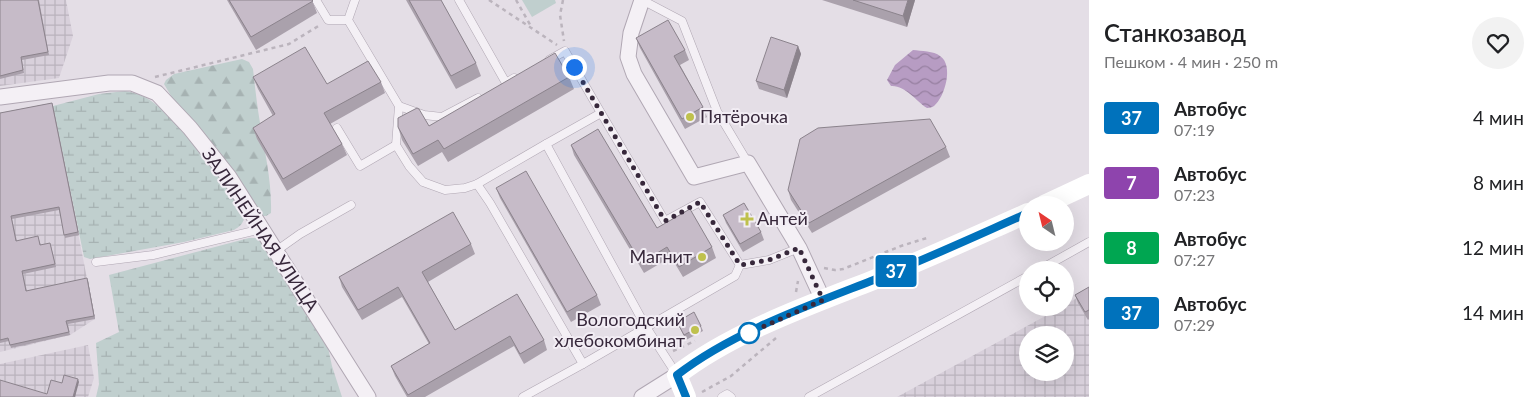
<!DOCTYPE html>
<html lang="ru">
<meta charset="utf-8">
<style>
:root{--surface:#fff;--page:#f2f2f2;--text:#202124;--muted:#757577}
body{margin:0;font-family:Lato,sans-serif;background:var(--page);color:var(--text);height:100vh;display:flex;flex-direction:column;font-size:19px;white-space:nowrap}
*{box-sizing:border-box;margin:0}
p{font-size:16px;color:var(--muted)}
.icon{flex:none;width:28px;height:28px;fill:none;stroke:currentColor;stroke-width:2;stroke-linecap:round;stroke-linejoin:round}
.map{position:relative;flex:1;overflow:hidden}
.sheet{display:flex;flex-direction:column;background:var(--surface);width:450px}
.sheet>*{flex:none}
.badge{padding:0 10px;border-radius:4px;font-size:18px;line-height:32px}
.needle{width:32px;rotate:325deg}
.fabs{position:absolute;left:1019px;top:196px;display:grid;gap:10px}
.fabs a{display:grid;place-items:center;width:55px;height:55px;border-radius:50%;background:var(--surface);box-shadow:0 5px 20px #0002;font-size:25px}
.you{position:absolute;width:25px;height:25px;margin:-12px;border:4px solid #fff;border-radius:50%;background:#1a73e8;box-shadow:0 0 0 8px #1a73e833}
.map>.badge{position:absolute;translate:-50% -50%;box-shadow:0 0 0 2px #fff}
.round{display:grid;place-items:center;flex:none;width:52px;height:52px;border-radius:26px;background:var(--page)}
.overview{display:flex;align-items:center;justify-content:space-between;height:85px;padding:0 15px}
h1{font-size:24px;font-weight:600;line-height:38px}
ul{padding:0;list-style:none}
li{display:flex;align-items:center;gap:15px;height:65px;padding:0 15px}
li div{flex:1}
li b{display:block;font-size:19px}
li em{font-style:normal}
li .badge{min-width:55px;font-weight:700;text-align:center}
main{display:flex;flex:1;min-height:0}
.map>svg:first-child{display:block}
.industrial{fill:url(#industrial-grid);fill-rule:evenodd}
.green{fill:#c0cfce}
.forest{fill:url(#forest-firs)}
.wetland{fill:url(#wetland-marsh)}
.water{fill:url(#water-waves)}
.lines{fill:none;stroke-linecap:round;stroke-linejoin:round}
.lane-casing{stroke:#b0a7b3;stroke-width:9}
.street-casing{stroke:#b0a7b3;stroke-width:17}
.path{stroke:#bbb4bd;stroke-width:2.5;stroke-dasharray:4 4;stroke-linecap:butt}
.lane{stroke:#f4f0f5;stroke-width:8}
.street{stroke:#f4f0f5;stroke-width:15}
.secondary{stroke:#fff;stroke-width:20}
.wall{fill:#aaa1ac}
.shaded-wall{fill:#8b838c}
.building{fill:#c6bbc8;stroke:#8b838c}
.line-casing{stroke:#fff;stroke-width:11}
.line{stroke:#0072bc;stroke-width:8}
.walk{stroke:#37283b;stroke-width:5;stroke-dasharray:0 9}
.poi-dot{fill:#bfc14d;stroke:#f2edf4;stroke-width:2}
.stop-dot{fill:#fff;stroke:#0072bc;stroke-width:2.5}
.labels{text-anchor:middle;stroke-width:4;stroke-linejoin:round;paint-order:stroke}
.poi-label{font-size:18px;fill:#37283b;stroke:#f2edf4;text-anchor:start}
.street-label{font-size:18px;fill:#37283b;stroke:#f2edf4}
</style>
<main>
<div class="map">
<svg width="1089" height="397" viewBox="0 0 1089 397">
<defs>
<pattern id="industrial-grid" width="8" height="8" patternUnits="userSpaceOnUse" patternTransform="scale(1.25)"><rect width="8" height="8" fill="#d8d0db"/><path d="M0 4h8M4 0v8" fill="none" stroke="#bab3bd"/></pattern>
<pattern id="forest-firs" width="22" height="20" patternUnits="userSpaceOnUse" patternTransform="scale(1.25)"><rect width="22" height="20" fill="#c0cfce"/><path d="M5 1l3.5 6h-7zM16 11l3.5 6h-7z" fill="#a6b2b2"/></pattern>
<pattern id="wetland-marsh" width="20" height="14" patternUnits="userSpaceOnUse" patternTransform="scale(1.25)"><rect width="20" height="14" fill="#c0cfce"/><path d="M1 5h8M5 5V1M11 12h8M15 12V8" fill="none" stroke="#a6b2b2"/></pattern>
<pattern id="water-waves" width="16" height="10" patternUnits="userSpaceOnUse" patternTransform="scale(1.25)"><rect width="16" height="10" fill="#b79cc3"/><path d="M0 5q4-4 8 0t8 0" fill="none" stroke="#967fa0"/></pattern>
</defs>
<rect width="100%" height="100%" fill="#e4dee6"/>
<g class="industrial">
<path d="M0,0H66L73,36L59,78L0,86Z"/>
<path d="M53,106L95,319L70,335L0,352V113Z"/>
<path d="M1089,291V397H897L1060,308H1065V305ZM1028,335H1065V372H1028Z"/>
<path d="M88,345L94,378L88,397H0V364Z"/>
</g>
<path class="green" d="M522,0H555L556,3L532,17Z"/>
<path class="forest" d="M242,59L249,62L253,69C255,87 257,105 260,123C265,153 272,183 271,213L266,216H263L227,164L174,101L164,84L166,80L174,74Z"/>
<g class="wetland">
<path d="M125,91C136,93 145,96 154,103C172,116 244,198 244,218C243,224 239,227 234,230L184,242L90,259L84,257L53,106L99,94Z"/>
<path d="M249,238H256L260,241L298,294L327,343L332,366L342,397H96L99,384L96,343L119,332L109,275Z"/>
</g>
<path class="water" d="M913,50C921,51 934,51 940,56C954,65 945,97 934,106C933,107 929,108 927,108C916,101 905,85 891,86L887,80L895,65Z"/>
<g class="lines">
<g class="lane-casing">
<g id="lane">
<path d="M316,0L328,20H348"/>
<path d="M355,0L348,20L399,106L396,145L409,166L423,182L445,190L465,188L477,184L546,144L646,327L677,375"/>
<path d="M459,0L506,83L514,78"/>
<path d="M642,0L682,21L717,111L748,163"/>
<path d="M549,60L565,51L601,113"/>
<path d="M399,106L424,115L442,117L478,98"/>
<path d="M337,128L360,166L396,145"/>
<path d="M546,144L601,113L665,221L700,202L740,265"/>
<path d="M477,184L490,203L583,364"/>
<path d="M276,251L300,234L351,205"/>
<path d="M96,262L153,255L262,229"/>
<path d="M1039,270L1089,242"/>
<path d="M523,397L583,364L735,276L740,265L769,260L799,248"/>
<path d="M722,397L727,394L731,397"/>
<path d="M809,397L1028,276"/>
</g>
</g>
<g class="street-casing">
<g id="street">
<path d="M642,0L631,33L628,57L634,74L694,177L748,163L799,248L823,300"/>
<path d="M0,97L109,83H132L157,93L190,128L229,177L368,397"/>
<path d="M642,397L677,375"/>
</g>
</g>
<g class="path">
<path d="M489,0L557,45"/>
<path d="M516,0L532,28"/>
<path d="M563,0L560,15L564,41"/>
<path d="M155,77L289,44L320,25"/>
<path d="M824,268L835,270L843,269L901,246L930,237"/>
<path d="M796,292L798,281"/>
<path d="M673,351L695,341"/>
<path d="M702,392L731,376L776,338"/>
</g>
<use href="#lane" class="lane"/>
<use href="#street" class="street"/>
<g class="secondary">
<path d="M1044,205L1089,184"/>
<path d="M686,397L677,375C731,333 807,306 871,281C924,260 976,236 1028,213"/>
</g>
</g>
<g class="wall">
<path d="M0,0H39L49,55L22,60L24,73L0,79Z"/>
<path d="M227,0H312L317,13L256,50Z"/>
<path d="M406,0H441L476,63L481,76L456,89Z"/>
<path d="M822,0H915L907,27Z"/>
<path d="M636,38L685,50L689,60L680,65L703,107L707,117L685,129L640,48Z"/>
<path d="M798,46L801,54L787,98L759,89L756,81Z"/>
<path d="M253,77L327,84L381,82L385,93L330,124L342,144L347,155L287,191L257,139L253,128L273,116L258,89Z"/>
<path d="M569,77L574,89L448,162L442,152L418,166L402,140L398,127L429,126Z"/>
<path d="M52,103L79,235L65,238L59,210L12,219L17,241L39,240L41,245L51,246L56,267L23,274L27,291L88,281L95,319L68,324L70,335L11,348L9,341L0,343V113Z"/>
<path d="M571,145L657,228L712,247L716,258L683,277L671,257L644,273L574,155Z"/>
<path d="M946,147L950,157L812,233L791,200L788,190Z"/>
<path d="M496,188L597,295L601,305L571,322L500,198Z"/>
<path d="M723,215L761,232L764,240L743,252L726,223Z"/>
<path d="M471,244L475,254L428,282L455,330L544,340L547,350L524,364L514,346L425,397H407L395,376L391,366L429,344L402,297L362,320L342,287L339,277Z"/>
<path d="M1089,287V319L1088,320L1078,303L1075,295Z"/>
<path d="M677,322L701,326L703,331L686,340Z"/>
</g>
<g class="shaded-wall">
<path d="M908,0H915L907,27L903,16Z"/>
<path d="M798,46L801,54L787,98L784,90Z"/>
<path d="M52,103L53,106L79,235L78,232Z"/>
<path d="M87,278L88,281L95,319L94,316Z"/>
<path d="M78,379L79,382L75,397H73Z"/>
</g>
<g class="building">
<path d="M0,0H38L48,52L21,57L23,70L0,76Z"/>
<path d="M229,0H312L313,1L251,37Z"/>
<path d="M409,0H441L476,63L451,76Z"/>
<path d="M853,0H908L903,16Z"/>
<path d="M668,20L685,50L674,56L703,107L682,119L636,38Z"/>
<path d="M771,37L798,46L784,90L756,81Z"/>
<path d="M305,47L327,84L368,61L381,82L324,113L342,144L283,179L253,128L275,114L253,77Z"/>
<path d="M555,53L569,77L444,149L438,140L413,154L398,127V118L417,108L419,109L429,126Z"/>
<path d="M52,103L78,232L64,235L59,207L11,216L16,241L38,236L40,245L50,243L55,264L22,271L26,291L87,278L94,316L66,321L69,332L10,345L8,338L0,340V113Z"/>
<path d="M930,119L946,147L809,223L788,190L800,139L818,128Z"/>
<path d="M598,129L657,228L690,209L712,247L679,267L667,247L641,263L571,145Z"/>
<path d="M526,171L597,295L567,312L496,188Z"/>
<path d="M744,203L761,232L740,244L723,215Z"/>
<path d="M453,212L471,244L422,272L455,330L517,294L544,340L520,354L510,336L408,395L391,366L430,343L398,287L358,310L339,277Z"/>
<path d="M1089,287V310L1085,312L1075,295Z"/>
<path d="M694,312L701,326L684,335L677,322Z"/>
<path d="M64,375L78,379L73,397H0V380L47,394L51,380L62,383Z"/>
</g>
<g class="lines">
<g class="line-casing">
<path id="line" d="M686,397L677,375C731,333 807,306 871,281C924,260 976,236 1028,213"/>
</g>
<use href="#line" class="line"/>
<path class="walk" d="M574,67L665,221L700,202L740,265L769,260L799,248L823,300L749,333"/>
</g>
<g class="poi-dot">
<circle cx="690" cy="117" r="5"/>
<path d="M744.5 211.5h5v5h5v5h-5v5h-5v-5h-5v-5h5z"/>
<circle cx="702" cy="257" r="5"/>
<circle cx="695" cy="330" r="5"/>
</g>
<circle class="stop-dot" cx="749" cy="333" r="10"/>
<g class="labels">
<g class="poi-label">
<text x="700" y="123">Пятёрочка</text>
<text x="757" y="225">Антей</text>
<text x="692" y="263" text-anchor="end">Магнит</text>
<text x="685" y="326" text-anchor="end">Вологодский<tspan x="685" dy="21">хлебокомбинат</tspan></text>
</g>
<g class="street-label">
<text transform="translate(260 230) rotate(56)" y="6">ЗАЛИНЕЙНАЯ УЛИЦА</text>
</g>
</g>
</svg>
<div class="fabs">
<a><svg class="needle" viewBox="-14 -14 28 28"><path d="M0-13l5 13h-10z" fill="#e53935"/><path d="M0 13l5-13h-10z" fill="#757577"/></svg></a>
<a><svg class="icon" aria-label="locate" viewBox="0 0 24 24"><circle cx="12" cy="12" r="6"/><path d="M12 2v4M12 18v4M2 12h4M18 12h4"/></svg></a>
<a><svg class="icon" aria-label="layers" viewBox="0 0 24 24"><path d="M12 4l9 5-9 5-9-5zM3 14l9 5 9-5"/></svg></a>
</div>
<div class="you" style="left:574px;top:67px"></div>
<b class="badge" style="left:896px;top:271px;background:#0072bc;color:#fff">37</b>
</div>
<section class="sheet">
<div class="overview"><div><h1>Станкозавод</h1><p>Пешком · 4 мин · 250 m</p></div><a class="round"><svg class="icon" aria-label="heart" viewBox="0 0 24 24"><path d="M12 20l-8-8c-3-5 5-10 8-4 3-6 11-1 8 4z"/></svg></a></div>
<ul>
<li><span class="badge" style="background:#0072bc;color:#fff">37</span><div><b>Автобус</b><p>07:19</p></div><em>4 мин</em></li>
<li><span class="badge" style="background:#8e44ad;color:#fff">7</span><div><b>Автобус</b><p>07:23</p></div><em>8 мин</em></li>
<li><span class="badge" style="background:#00a651;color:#fff">8</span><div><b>Автобус</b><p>07:27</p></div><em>12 мин</em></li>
<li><span class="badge" style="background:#0072bc;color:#fff">37</span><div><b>Автобус</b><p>07:29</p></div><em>14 мин</em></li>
</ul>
</section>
</main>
